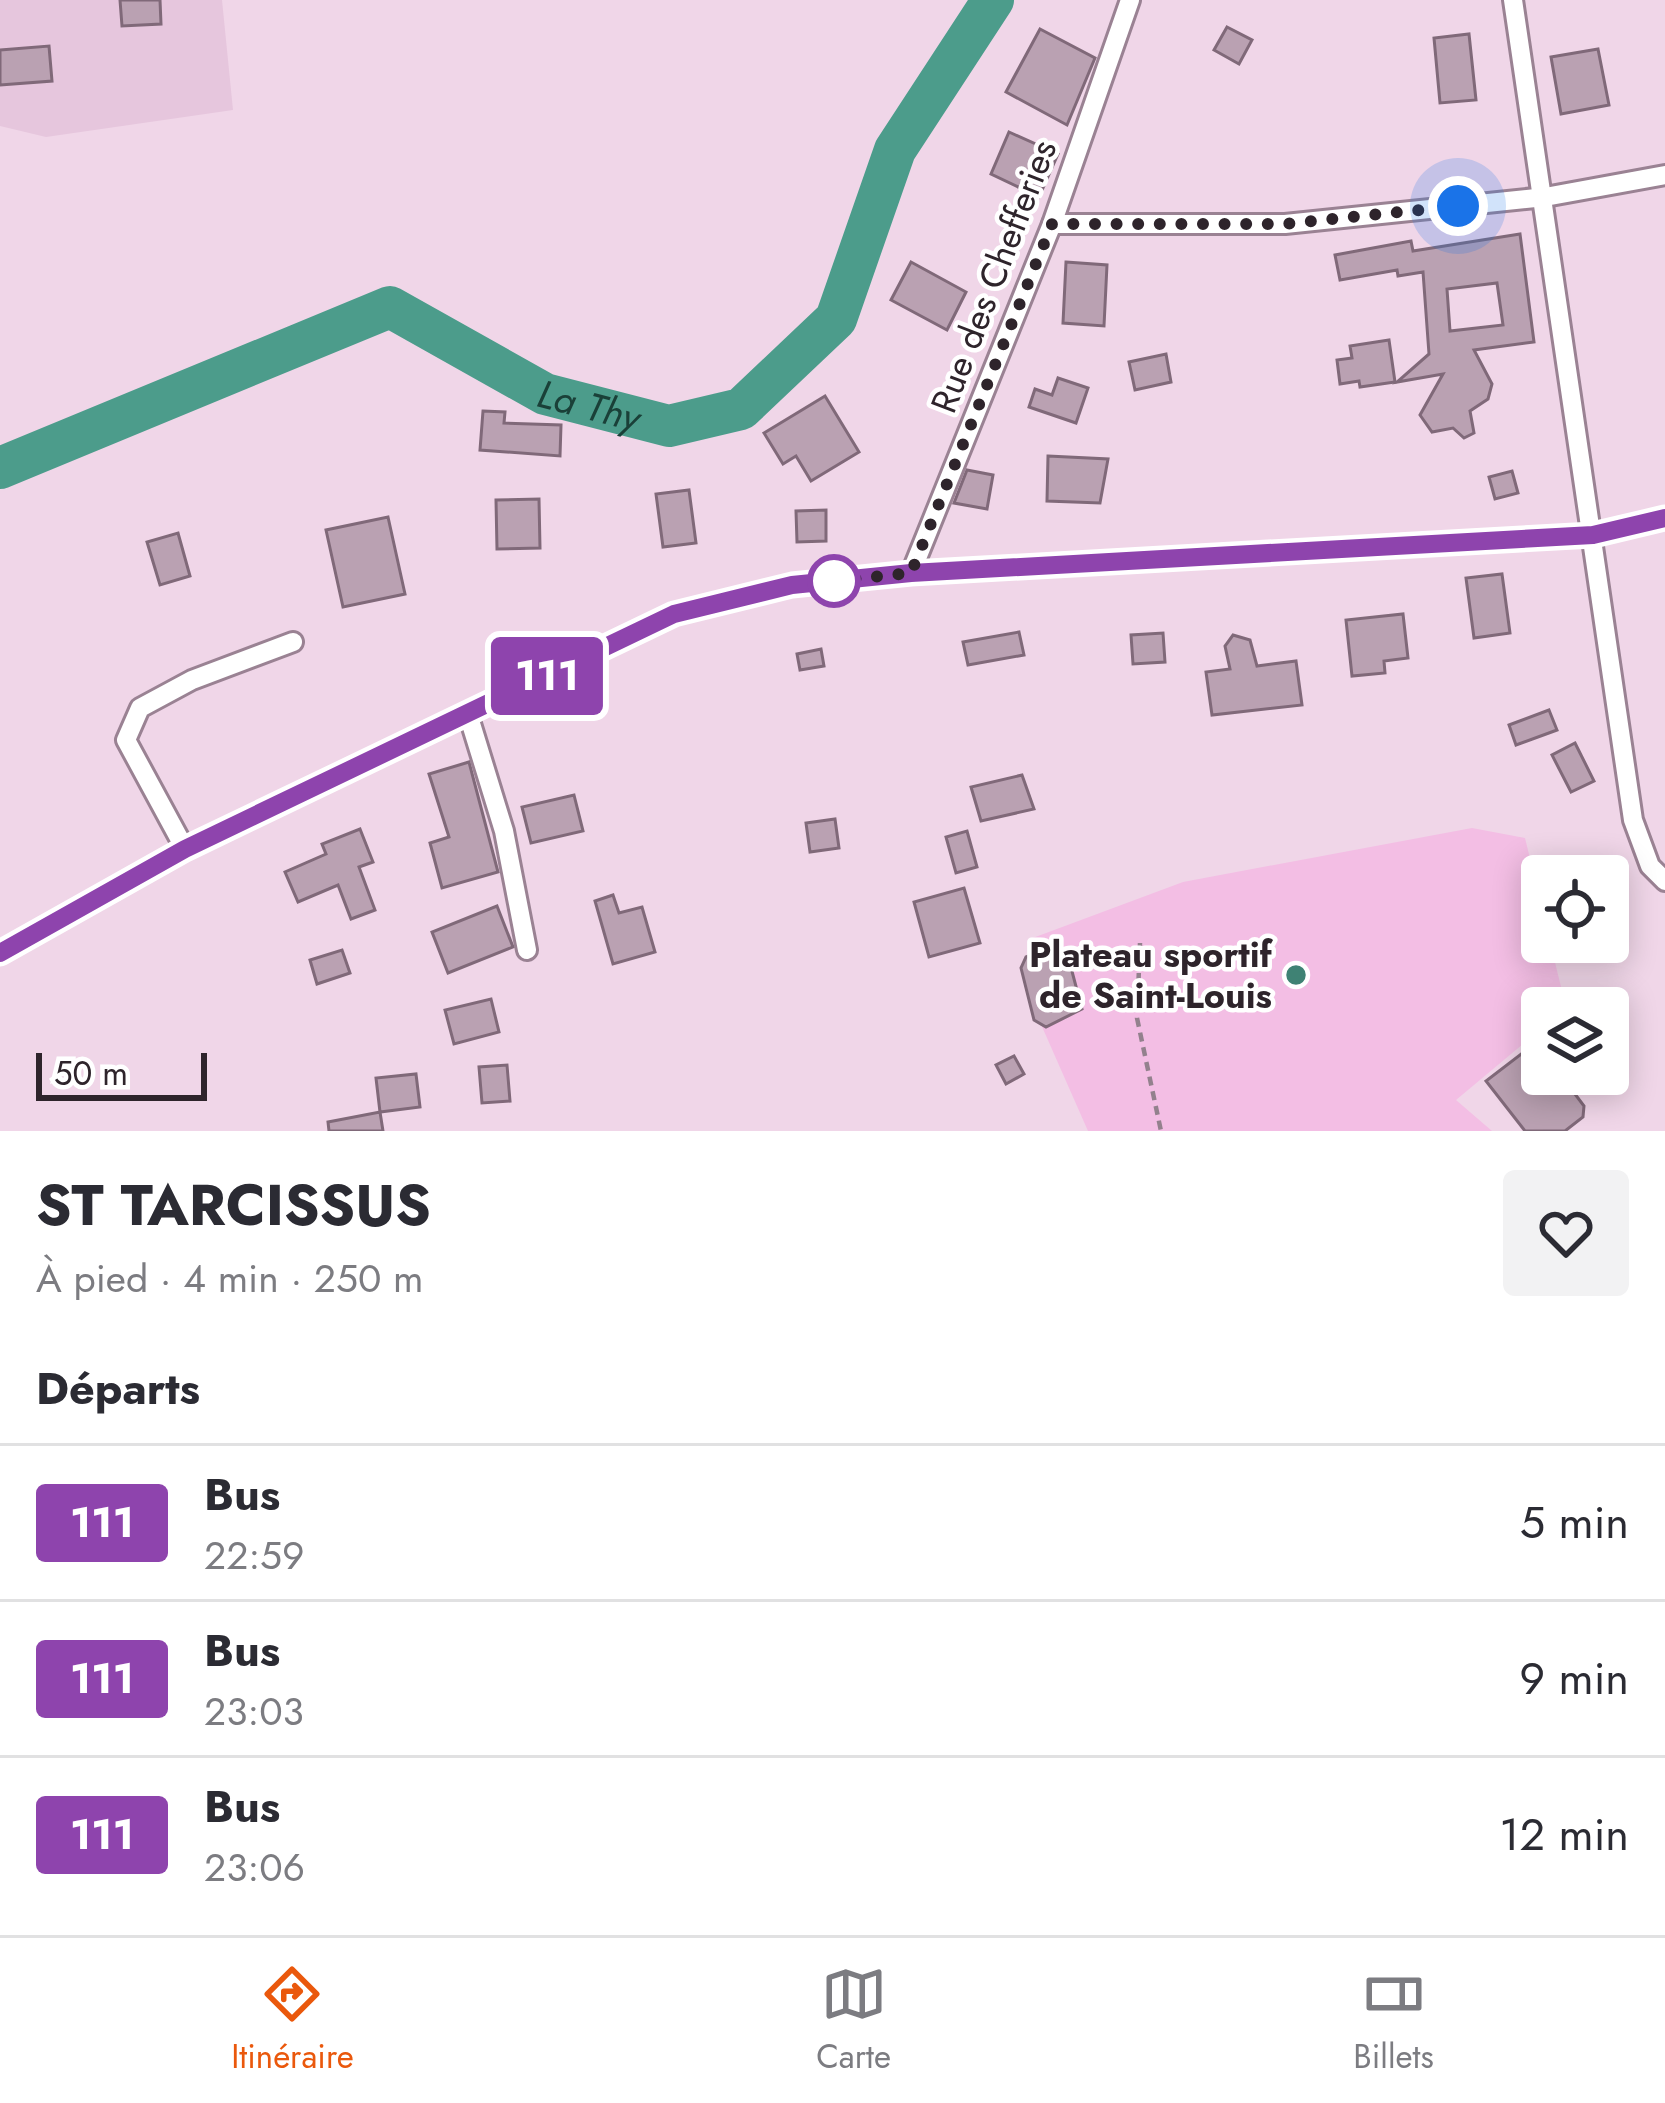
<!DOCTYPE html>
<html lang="fr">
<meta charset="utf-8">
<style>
:root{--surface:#fff;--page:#f2f2f3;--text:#2b2b33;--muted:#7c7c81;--line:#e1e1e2;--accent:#ea580c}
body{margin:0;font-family:Jost,sans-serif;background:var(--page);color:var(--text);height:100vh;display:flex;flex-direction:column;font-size:45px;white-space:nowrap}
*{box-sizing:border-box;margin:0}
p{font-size:39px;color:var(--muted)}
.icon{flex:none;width:66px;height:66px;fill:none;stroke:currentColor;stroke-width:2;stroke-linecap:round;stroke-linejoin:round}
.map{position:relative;height:1131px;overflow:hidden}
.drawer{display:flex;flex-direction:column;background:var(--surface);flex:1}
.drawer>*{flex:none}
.badge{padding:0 24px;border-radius:9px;font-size:42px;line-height:78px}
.controls{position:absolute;left:1521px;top:855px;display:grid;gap:24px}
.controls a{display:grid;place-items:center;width:108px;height:108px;border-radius:12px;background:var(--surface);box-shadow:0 6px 30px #0003;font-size:60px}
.scale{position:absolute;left:36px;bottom:30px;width:171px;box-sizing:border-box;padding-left:12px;border:6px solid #2e242b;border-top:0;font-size:33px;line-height:42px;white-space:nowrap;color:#2e242b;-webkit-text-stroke:9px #fff;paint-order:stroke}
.you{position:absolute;width:60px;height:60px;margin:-30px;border:9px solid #fff;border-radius:50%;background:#1a73e8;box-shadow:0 0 0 18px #1a73e833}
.map>.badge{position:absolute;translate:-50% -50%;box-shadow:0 0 0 6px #fff}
h2{padding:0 36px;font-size:45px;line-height:108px}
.round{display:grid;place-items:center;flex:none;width:126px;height:126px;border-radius:12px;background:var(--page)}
.head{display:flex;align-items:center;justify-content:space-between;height:204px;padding:0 36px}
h1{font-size:57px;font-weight:700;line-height:90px}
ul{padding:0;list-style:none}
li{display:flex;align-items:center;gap:36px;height:156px;padding:0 36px;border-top:3px solid var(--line)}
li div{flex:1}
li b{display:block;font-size:45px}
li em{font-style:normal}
li .badge{min-width:132px;font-weight:700;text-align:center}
.tabs{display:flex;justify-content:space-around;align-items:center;height:168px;border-top:3px solid var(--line);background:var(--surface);font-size:33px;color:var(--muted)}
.tabs a{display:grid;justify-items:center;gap:6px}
.tabs .active{color:var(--accent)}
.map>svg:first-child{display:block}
.built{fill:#e6c6dd}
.green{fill:#f3bee4}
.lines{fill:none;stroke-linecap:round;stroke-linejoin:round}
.river{stroke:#4c9c8b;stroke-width:42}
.building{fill:#baa1b2;stroke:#806979;stroke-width:3;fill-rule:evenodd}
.street-casing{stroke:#9a8293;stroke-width:24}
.path{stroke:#93818d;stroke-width:4.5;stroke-dasharray:9 6;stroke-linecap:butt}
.street{stroke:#fff;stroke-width:18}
.line-casing{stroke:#fff;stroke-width:27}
.line{stroke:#8e44ad;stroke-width:18}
.walk{stroke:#2e242b;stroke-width:12;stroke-dasharray:0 21.6}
.stop-dot{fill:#fff;stroke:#8e44ad;stroke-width:6}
.poi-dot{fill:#3f8274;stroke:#fff;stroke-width:4.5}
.labels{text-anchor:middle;stroke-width:9;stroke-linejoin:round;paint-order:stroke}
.street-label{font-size:36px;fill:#2e242b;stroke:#fff}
.poi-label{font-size:36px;font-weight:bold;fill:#2e242b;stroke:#fff;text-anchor:end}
.water-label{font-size:39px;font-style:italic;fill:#1a4038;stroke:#fff}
</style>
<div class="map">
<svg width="1665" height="1131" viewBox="0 0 1665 1131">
<rect width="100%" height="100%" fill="#f0d6e8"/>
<path class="built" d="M0,0H222L233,110L46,137L0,126Z"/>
<path class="green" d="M1472,828L1525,838L1542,908V942H1550L1566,1007L1542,1008V1028L1456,1100L1492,1131H1088L1036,1013L1030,939L1183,882Z"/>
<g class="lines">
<path class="river" id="s1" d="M0,468L390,307L545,394L669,426L741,409L836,319L895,150L993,0"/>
</g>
<g class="building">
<path d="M120,0H160L161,24L122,26Z"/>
<path d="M1227,27L1252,40L1239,64L1214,50Z"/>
<path d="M1040,29L1095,58L1067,125L1006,92Z"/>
<path d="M1469,34L1476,100L1440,103L1434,38Z"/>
<path d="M49,46L52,81L0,85V50Z"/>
<path d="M1598,49L1609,105L1561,114L1551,57Z"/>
<path d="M1009,132L1058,154L1039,197L991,174Z"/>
<path d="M1520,234L1534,342L1474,350L1492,384L1488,399L1470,411L1474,433L1464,438L1453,428L1432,432L1420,415L1443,374L1397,382L1429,354L1423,272L1398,276L1397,270L1340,280L1335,255L1411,241L1413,251ZM1497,283L1503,325L1450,331L1447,289Z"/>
<path d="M911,262L966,292L947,330L891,300Z"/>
<path d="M1066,262L1107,265L1104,326L1063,323Z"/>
<path d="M1389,340L1395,382L1360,387L1359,381L1340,384L1337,360L1352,358L1350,346Z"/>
<path d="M1166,354L1171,382L1135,390L1129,362Z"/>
<path d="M1058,378L1088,388L1076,423L1029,407L1035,389L1052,395Z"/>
<path d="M825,396L859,452L811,481L796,456L783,464L764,433Z"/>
<path d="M483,411L505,412L504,423L561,425L560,456L480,450Z"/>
<path d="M1048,456L1108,459L1100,503L1047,501Z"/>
<path d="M967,470L993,475L987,509L954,503Z"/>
<path d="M1512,471L1518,493L1495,499L1489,477Z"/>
<path d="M689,490L696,543L663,547L656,494Z"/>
<path d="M539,499L540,548L497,549L496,500Z"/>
<path d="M826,510V541L797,542L796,511Z"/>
<path d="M388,517L405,594L343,607L326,530Z"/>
<path d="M178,533L190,576L160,585L147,542Z"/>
<path d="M1502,574L1510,633L1474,638L1466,578Z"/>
<path d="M1403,614L1408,658L1384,661L1385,673L1352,676L1346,620Z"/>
<path d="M1019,632L1024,655L968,665L963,642Z"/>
<path d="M1163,633L1165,662L1133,664L1131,635Z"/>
<path d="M1233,635L1250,640L1257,666L1296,661L1302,705L1212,715L1206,672L1230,669L1225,646Z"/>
<path d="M821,649L824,666L800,670L797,654Z"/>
<path d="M1549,710L1557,730L1516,745L1509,725Z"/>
<path d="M1575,743L1594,781L1571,792L1552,755Z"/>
<path d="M469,762L498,872L442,888L430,843L449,837L429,774Z"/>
<path d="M1022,775L1034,809L981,821L971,787Z"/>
<path d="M574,795L583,831L531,843L522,807Z"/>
<path d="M835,819L839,848L810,852L806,823Z"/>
<path d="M360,829L373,862L359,867L375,910L351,919L338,885L298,902L285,872L326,854L322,844Z"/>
<path d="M967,831L977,867L956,873L946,837Z"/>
<path d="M964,888L980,943L929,957L914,902Z"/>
<path d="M613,895L619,913L642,907L655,952L613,964L595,901Z"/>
<path d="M497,906L513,947L448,973L432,932Z"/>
<path d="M342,950L350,973L317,984L310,960Z"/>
<path d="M1038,952L1058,962L1069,960L1082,1009L1046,1027L1034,1020L1021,968L1026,957Z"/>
<path d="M491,999L499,1032L454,1044L445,1010Z"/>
<path d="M1542,1038V1074H1560L1584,1106L1583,1117L1565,1131H1525L1486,1081Z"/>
<path d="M1014,1056L1024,1074L1006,1084L996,1065Z"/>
<path d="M507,1065L510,1101L482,1103L479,1067Z"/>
<path d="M416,1074L420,1107L380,1112L376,1078Z"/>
<path d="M380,1112L383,1131H329L328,1122Z"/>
</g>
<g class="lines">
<g class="street-casing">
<g id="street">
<path d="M1513,0L1633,820L1650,866L1665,881"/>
<path d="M1052,224H1285L1545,197L1665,175"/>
<path d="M911,573L1052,224L1130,0"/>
<path d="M468,714L504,831L527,950"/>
<path d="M185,849L126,740L140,708L192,680L293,642"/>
<path d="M0,953L185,849L674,614L792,585L911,573L1593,535L1665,518"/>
</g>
</g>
<path class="path" d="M1140,943L1137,1018L1161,1131"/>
<use href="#street" class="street"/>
</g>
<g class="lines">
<g class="line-casing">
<path id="line" d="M0,953L185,849L674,614L792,585L911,573L1593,535L1665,518"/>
</g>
<use href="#line" class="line"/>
<path class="walk" d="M834,581L911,573L1052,224H1285L1458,206"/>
</g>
<circle class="stop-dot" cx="834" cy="581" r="24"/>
<circle class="poi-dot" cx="1296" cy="975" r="12"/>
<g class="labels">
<g class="street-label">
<text transform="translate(993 276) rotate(-69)" y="13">Rue des Chefferies</text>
</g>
<g class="poi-label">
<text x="1272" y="967">Plateau sportif<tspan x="1272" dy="41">de Saint-Louis</tspan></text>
</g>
<g class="water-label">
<text dy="14" stroke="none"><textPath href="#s1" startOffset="645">La Thy</textPath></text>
</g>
</g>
</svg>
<div class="controls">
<a><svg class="icon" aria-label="locate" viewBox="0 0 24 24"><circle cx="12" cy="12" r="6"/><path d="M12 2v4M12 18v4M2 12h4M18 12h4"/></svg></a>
<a><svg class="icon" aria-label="layers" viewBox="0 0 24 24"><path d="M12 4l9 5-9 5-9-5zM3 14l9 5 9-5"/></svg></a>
</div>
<div class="scale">50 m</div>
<div class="you" style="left:1458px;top:206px"></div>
<b class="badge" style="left:547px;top:676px;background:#8e44ad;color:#fff">111</b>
</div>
<section class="drawer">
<div class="head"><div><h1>ST TARCISSUS</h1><p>À pied · 4 min · 250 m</p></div><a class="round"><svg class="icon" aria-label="heart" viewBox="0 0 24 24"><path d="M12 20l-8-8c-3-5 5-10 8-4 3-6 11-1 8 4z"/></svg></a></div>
<h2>Départs</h2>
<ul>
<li><span class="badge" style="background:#8e44ad;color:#fff">111</span><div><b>Bus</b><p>22:59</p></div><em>5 min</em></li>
<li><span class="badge" style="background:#8e44ad;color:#fff">111</span><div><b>Bus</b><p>23:03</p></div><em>9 min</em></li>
<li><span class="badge" style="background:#8e44ad;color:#fff">111</span><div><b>Bus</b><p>23:06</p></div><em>12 min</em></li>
</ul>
</section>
<nav class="tabs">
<a class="active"><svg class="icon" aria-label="directions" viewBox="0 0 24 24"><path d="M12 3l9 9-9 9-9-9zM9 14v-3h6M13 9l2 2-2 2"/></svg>Itinéraire</a>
<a><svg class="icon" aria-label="map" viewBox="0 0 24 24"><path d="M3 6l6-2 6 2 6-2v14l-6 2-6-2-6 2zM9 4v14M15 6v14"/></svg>Carte</a>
<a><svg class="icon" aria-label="tickets" viewBox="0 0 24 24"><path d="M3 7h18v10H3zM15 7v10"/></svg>Billets</a>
</nav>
